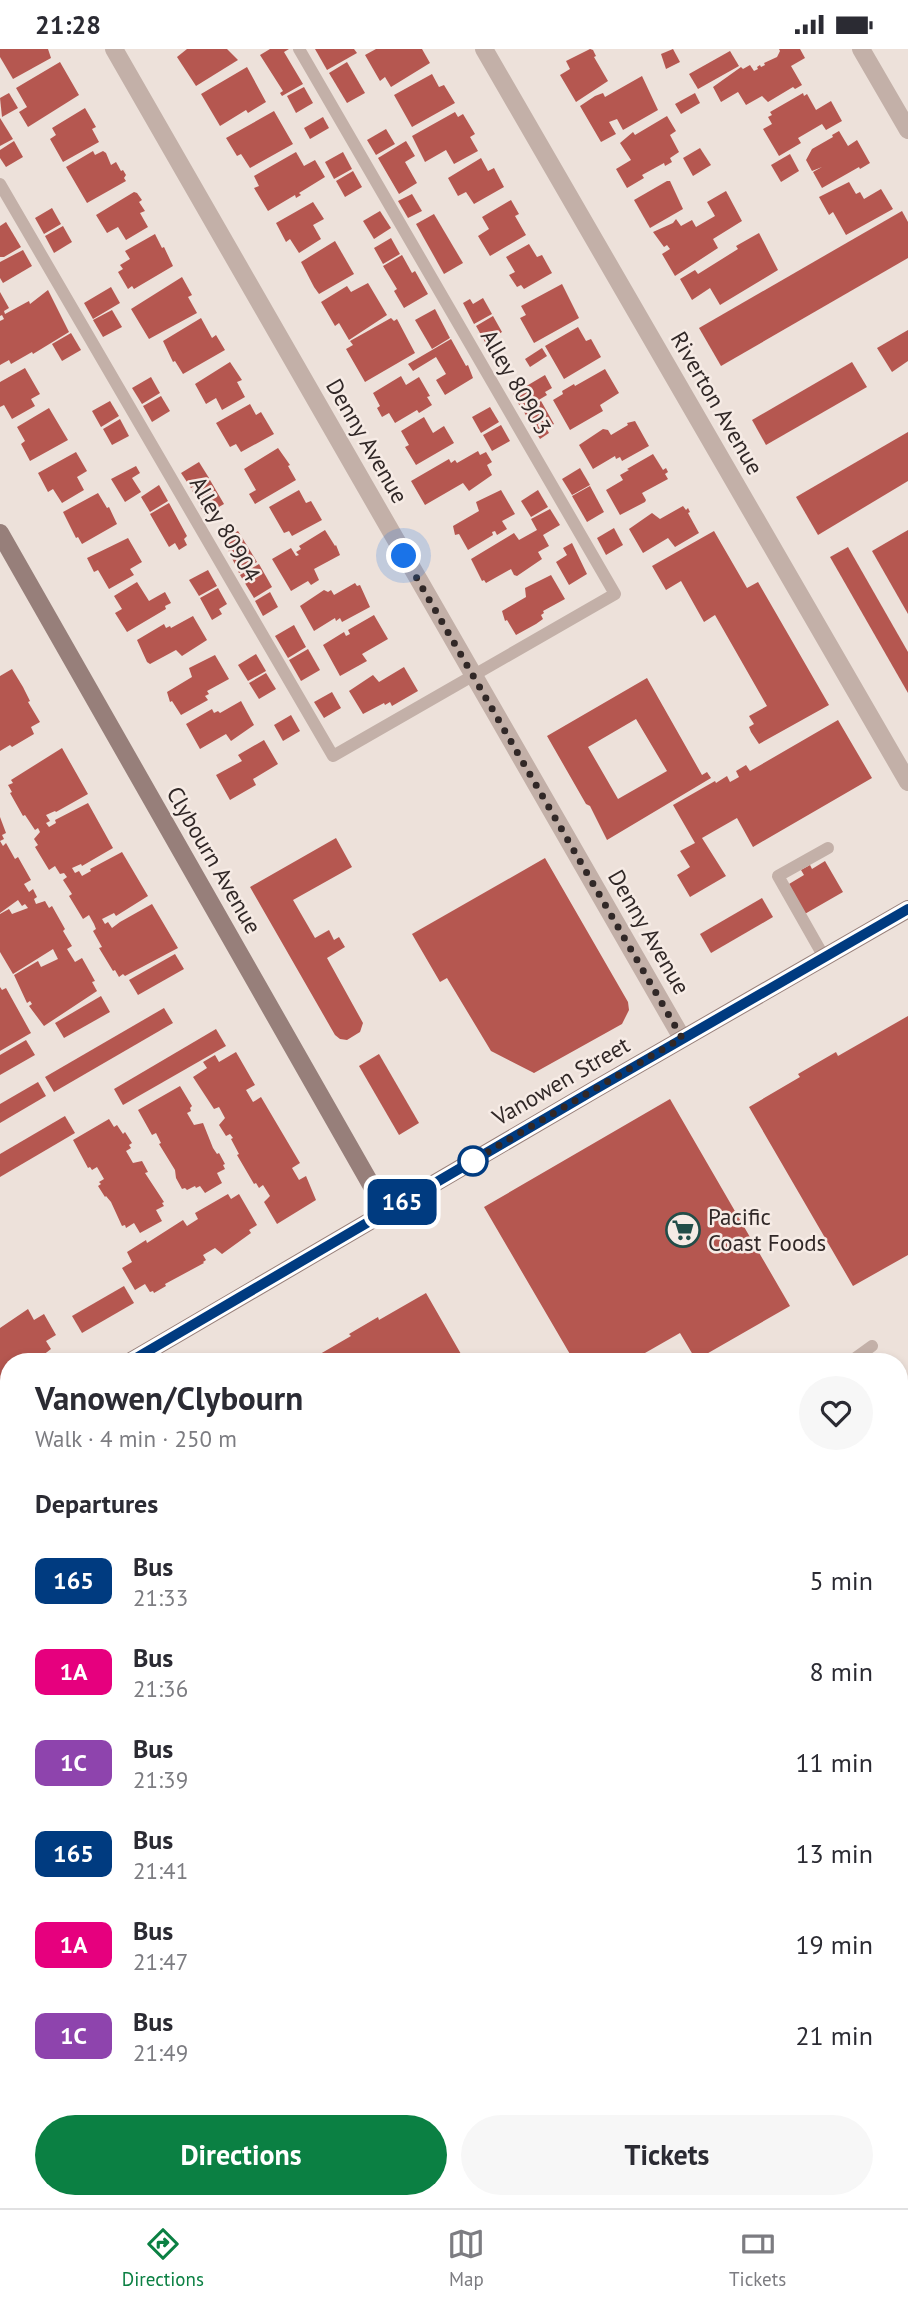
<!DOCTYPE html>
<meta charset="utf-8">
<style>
:root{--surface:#fff;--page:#f7f7f7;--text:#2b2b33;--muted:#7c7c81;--line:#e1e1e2;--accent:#0b8043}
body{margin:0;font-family:"PT Sans",sans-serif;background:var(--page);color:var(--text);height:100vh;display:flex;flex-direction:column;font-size:26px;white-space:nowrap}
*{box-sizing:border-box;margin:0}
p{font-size:23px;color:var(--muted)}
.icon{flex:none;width:38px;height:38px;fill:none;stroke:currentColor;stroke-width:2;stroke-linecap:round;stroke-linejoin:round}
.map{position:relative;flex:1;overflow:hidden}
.sheet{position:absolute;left:0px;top:1304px;width:908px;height:856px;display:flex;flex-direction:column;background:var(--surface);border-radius:28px 28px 0 0;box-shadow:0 4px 10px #0003}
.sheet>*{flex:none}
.badge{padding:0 14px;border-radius:10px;font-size:24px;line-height:46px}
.you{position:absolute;width:35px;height:35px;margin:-18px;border:5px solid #fff;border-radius:50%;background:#1a73e8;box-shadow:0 0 0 10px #1a73e833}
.map>.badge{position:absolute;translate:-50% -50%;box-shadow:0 0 0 4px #fff}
h2{padding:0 35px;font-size:26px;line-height:63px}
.round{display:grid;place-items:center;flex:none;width:74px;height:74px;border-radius:37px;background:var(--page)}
.overview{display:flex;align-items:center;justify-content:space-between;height:119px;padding:0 35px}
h1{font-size:33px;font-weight:600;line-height:52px}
.action{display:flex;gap:14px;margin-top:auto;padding:14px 35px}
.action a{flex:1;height:80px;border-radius:42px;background:var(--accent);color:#fff;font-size:28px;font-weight:600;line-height:80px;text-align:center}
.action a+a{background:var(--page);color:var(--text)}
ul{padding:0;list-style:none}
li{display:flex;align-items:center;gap:21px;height:91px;padding:0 35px}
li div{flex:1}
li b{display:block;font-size:26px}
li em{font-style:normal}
li .badge{min-width:77px;font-weight:700;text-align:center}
.status{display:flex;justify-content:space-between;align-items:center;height:49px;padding:0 35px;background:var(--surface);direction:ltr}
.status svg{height:19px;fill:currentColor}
.dock{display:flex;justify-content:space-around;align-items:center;height:98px;border-top:2px solid var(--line);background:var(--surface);font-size:19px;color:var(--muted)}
.dock a{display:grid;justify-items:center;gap:4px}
.dock .on{color:var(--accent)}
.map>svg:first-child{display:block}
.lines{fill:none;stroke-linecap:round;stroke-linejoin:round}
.taxiway{stroke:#8f8480;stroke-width:58}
.building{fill:#b55750;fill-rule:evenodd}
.lane{stroke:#c3b0a8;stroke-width:12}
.street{stroke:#c3b0a8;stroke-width:18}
.secondary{stroke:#977f7a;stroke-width:18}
.rail{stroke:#312827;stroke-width:5;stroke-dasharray:2 5;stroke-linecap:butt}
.line-casing{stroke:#fff;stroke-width:16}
.line{stroke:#003b80;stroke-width:10}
.walk{stroke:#312827;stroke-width:7;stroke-dasharray:0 12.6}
.stop-dot{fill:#fff;stroke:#003b80;stroke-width:3.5}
.labels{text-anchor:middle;stroke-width:5;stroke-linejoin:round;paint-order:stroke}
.street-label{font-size:23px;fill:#312827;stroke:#f6ebe5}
.poi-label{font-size:23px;fill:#312827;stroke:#f6ebe5;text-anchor:start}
</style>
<div class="status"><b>21:28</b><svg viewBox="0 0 49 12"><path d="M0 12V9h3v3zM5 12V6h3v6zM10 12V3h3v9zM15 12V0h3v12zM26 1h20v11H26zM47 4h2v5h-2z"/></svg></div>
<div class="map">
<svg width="908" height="2159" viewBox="0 0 908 2159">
<rect width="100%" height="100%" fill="#ede1da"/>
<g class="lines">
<g class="taxiway">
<path d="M900,2061L908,2057"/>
<path d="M685,2151L711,2153L729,2151"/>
<path d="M640,2159L641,2151"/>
</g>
</g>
<g class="building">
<path d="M0,0H48L51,9L13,30L0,8Z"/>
<path d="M187,0H227L238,11L196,37L177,8Z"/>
<path d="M270,0H289L284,3L303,35L282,47L280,44L283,42L260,6Z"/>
<path d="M315,0H354L357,4L327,21Z"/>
<path d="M376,0H422L430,14L391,38L385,28L380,32L365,6Z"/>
<path d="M590,0L593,1L596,7L594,8L608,32L576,53L560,26L570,20L566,12Z"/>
<path d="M673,0L680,13L666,20L661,5Z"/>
<path d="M779,0H800L805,9L791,17L802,36L795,40L793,38L768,53L762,47L746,56L738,43L721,53L713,38L741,18L743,20L750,16L754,22L758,20L757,18L760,16L761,18L765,16L764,14L777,8L780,2Z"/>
<path d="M730,2L739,17L698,40L689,25Z"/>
<path d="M60,13L79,46L28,78L19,63L27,58L16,39Z"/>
<path d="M347,13L365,44L347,54L329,24Z"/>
<path d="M247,18L266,53L248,64L246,61L220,77L201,45Z"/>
<path d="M432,25L439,38L444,36L455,54L412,78L394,46Z"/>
<path d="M642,27L658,61L623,81L617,70L609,73L616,85L601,93L580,57L595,47L603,44L605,48Z"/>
<path d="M304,38L313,54L296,64L287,47Z"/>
<path d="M9,44L18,59L2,68L0,49Z"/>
<path d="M695,44L700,54L681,65L675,55Z"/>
<path d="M803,44L804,47L807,45L816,61L831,52L842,72L826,81L822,75L798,89L801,94L779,107L763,80L772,75L768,68L772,66L770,63Z"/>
<path d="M85,59L96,78L92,80L99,93L63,113L50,90L56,86L52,79Z"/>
<path d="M274,62L293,95L250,119L241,105L237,107L226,89Z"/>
<path d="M455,63L458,68L463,65L475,85L470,88L478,102L454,115L446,101L425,113L412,87Z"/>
<path d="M667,67L676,82L670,86L679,103L670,109L672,113L665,117L664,114L642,126L644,129L627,139L616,120L631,111L620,94L633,83L635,86Z"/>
<path d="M323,68L329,79L310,90L304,79Z"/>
<path d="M0,69L13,90L0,97Z"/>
<path d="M386,80L395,95L376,106L367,91Z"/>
<path d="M839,82L848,97L857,91L870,114L860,120L859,118L822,139L813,123L822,118L812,122L806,111L812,100L833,88L832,86Z"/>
<path d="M14,92L23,108L6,118L0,109V101Z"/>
<path d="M406,92L415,107L405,113L417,134L399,145L378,109Z"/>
<path d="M700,99L711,116L693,127L683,109Z"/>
<path d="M93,102L95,106L103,102L106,104L111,116L116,113L121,122L123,121L126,126L124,129L126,132L87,154L66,118Z"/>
<path d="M296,103L304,117L315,111L325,128L299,144L301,146L296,149L295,146L268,162L254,139L259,137L254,127Z"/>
<path d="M343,103L352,120L334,130L325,113Z"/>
<path d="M790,105L799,122L781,133L771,116Z"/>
<path d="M481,109L488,122L494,119L504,138L474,155L466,143L458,147L448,129Z"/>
<path d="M353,122L362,138L345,148L336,132Z"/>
<path d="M667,132H670L683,160L650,179L634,151Z"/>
<path d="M849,133L856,145L860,143L864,150L881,140L893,160L846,186L833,163L829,166L819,148Z"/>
<path d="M726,142L742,172L713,190L718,199L675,227L662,205L670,200L667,196L664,198L653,183L673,174L676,170L681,177L692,171L696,178L715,167L707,153Z"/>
<path d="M134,143L137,144L142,151L139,153L145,162L140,164L148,178L126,191L118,178L107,184L96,166Z"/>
<path d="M412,145L422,162L408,169L398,152Z"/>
<path d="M511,151L519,165L515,167L526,186L490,207L478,187L489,180L482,168Z"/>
<path d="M313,153L324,170L313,176L321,190L299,204L290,190L286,193L276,174Z"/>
<path d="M52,159L61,175L44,185L35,169Z"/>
<path d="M380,162L391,179L374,190L363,172Z"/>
<path d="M902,162L908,173V209L721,317L699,279Z"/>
<path d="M434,165L463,214L444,225L416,175Z"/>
<path d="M6,173L21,198L4,208H0V177Z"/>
<path d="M63,177L72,193L54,204L45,187Z"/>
<path d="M759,184L778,221L720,256L710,239L692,251L680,230L695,221L698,225L738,200L736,197Z"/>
<path d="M155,185L162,199L164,198L173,217L134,240L132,237L128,240L118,223L123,220L120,216L130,210L125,202Z"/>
<path d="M391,189L400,205L383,215L374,199Z"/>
<path d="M335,192L354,225L319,245L314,238L301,213Z"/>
<path d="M529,195L537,208L542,206L552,224L524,240L521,236L517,238L509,226L515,223L506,208Z"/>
<path d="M23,201L32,217L3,234L0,229V213Z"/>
<path d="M402,206L412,224L415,222L428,245L404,259L394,242L397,240L383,217Z"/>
<path d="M182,228L192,246L188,248L197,264L149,290L131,260Z"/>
<path d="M368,234L387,266L349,291L339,274L335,277L321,253L347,237L351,243Z"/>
<path d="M562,235L579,269L534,294L520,269L526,266L521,257Z"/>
<path d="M111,238L120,254L93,270L84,254Z"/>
<path d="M48,241L69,283L33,305L32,303L11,315L9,311L0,316V272L4,270L2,266L0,267V243L9,259L4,262L5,265L29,252L30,255Z"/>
<path d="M483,249L492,265L474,275L463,254L470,250L473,255Z"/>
<path d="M435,260L450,289L432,300L415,271Z"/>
<path d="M112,261L122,278L103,288L93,271Z"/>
<path d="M493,267L502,283L485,293L476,277Z"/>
<path d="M201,269L212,289L216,286L225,301L183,325L175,312L173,313L163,292Z"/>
<path d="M391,269L394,272L397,270L415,304L365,333L346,300L353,296L350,292Z"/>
<path d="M578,278L586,292L591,290L601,308L564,330L545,297Z"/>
<path d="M908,281V312L892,323L877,299Z"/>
<path d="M71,284L81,301L62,312L52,295Z"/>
<path d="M451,290L466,317L468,316L473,329L445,346L436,331L446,325L436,308L413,322L408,315Z"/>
<path d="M542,299L547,307L530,318L525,310Z"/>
<path d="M230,313L242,331L237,333L245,348L222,361L216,349L206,355L195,335Z"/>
<path d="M852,313L867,338L766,396L752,371Z"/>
<path d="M25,319L40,345L31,350L35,357L12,370L4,356L0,358V333Z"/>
<path d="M605,320L619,344L600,356L603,362L570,381L553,351L563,345L562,342L574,335L575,337Z"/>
<path d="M545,326L552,339L545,343L547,346L522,361L513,345Z"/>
<path d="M401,327L406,336L419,328L430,347L427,348L432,356L419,364L417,361L395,374L389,364L382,368L377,359L380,357L373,344Z"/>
<path d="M151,328L160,344L142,355L132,339Z"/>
<path d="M161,347L170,362L152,373L143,357Z"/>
<path d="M110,352L119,367L101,378L92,362Z"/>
<path d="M541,352L554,375L546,379L549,384L540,390L524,363Z"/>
<path d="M250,355L256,366L261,363L274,385L241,403L236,395L230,398L216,374Z"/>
<path d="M490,358L499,373L481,384L472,368Z"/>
<path d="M49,359L68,391L30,412L21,395L25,392L17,378Z"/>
<path d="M424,368L433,384L444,377L454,394L416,416L405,398L409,396L401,382Z"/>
<path d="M120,370L129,387L112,396L103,380Z"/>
<path d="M635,372L649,397L622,412L620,408L616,410L615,407L593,420L579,396L603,380L608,381L611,386L628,376L627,374Z"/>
<path d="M501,376L510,392L492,402L483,386Z"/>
<path d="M908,383V432L818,486L796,448Z"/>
<path d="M278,399L290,416L288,417L296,431L255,455L249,445L256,441L244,420Z"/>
<path d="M478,402L480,406L486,403L492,413L487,416L492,426L469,442L463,434L425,456L411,432L449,410L451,414L455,411L457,414Z"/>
<path d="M76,403L87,422L77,428L84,441L62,454L53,440L48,443L38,424Z"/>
<path d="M653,405L663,421L666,419L668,423L665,425L668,430L642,444L646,451L645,453L620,466L606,441L623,431L620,426L629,421L627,420Z"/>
<path d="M199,413L209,429L191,439L181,424Z"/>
<path d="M136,417L140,424L132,429L141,443L125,453L111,430Z"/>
<path d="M580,419L590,436L572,446L562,430Z"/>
<path d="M210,431L224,455L205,466L192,442Z"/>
<path d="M159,436L168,452L150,463L141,448Z"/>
<path d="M590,437L604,463L587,473L572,447Z"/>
<path d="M299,441L306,454L311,452L322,471L292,487L289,482L284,484L269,458Z"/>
<path d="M501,441L515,465L502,472L507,480L497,486L495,482L492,483L493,486L468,501L459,485L455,486L453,477L479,462L476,453Z"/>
<path d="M538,441L548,458L531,468L521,452Z"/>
<path d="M98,444L107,459L109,458L117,475L82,495L78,488L76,489L63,463Z"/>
<path d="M169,454L187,487L184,490L187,496L179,501L175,494L169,498L150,465Z"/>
<path d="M683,457L686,461L688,459L690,463L688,464L699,484L675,498L668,489L643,504L629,480L652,464L660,470Z"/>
<path d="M550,460L560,476L543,486L549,497L538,503L542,510L517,527L514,526L511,520L486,534L484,531L482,532L471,510L514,484L519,491L537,481L531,470Z"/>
<path d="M614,479L623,496L606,506L597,489Z"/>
<path d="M325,481L335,497L336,496L340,506L314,520L319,531L311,536L308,532L291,542L272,510L291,499L296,507L299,506L296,503L301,500L299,497Z"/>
<path d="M908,481V565L872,502Z"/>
<path d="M238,482L257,513L239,524L223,490Z"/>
<path d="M714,482L747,539L758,533L829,656L759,695L751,683L749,678L754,675L749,667L767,657L715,566L704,573L681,532L666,541L652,517Z"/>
<path d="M128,489L142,513L130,520L134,526L109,540L98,521L94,523L87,509Z"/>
<path d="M572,494L587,525L569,536L556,513L567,506L563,499Z"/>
<path d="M848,498L908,603V644L830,508Z"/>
<path d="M259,515L272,538L254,549L240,526Z"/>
<path d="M208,521L217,537L199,547L189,531Z"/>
<path d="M551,526L565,550L543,562L544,564L541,566L543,570L536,575L516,586L507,571L505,572L502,562L526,548L525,539Z"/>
<path d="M137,533L149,552L165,543L171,554L165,557L166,560L127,583L115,564L122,560L114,547Z"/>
<path d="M355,534L357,537L360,536L370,558L342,573L340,569L336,572L335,569L314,582L300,557L324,541L328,543L331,541L334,546Z"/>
<path d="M218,539L227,555L219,560L222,565L212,571L200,549Z"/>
<path d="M270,543L278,558L263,567L255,552Z"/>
<path d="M374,566L388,590L362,605L367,612L340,627L323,596L344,583L346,587L350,585L348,581Z"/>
<path d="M193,567L207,591L182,607L176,601L150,615L147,613L137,591L164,575L166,579L170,577L171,579Z"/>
<path d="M294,576L306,598L288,609L275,587Z"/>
<path d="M308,600L320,621L301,632L289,611Z"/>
<path d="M256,605L266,622L248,632L238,616Z"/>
<path d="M215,606L229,630L207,642L209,645L205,647L208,651L181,666L172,652L170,653L167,643L192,628L189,619Z"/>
<path d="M404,618L418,642L392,657L390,653L385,656L384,654L363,665L349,642L373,626L379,633Z"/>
<path d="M12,620L23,638L30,652L28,653L40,673L31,678L34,685L12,698L10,696L0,702V627Z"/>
<path d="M266,624L276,640L259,650L249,634Z"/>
<path d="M647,629L702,726L707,723L711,729L607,791L590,757L586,755L547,687ZM636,670L667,722L618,750L588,698Z"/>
<path d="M332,643L341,659L324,669L314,653Z"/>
<path d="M241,652L254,676L231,692L226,685L200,700L186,675L212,660L214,664L218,662L220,664Z"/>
<path d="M291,666L300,682L283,692L274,676Z"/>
<path d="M838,671L872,729L753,798L737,769L702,789L726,827L690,848L677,826L690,818L680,802L695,794L673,756L715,732L716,734L727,727L730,733L739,728L736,722L746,716L750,722Z"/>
<path d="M264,691L278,715L253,730L256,736L230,751L216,726L242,712L238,706Z"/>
<path d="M62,699L88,745L56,763L55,762L46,766L50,772L46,774L49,778L56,774L55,771L88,754L113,799L82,817L81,815L72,819L75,824L79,822L82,827L91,822L90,820L122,803L148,847L116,867L114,864L102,870L105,875L108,873L112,879L120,873L152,855L178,899L125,927L123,925L119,928L115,921L113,922L99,899L102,898L93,882L96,880L94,875L89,866L83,870L69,847L72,845L63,831L67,828L64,824L60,825L55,817L49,821L35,798L38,796L34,790L40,783L38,779L35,781L25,766L23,767L10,744L12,743L8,736L13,734L11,731Z"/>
<path d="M0,768L6,784L2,786L4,790L0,792L3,797L6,794L15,810L18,808L31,831L24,835L29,843L33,840L37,848L34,850L36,855L45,852L49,859L52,857L65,880L63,882L72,897L67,900L75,913L82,909L95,932L92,933L97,942L44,977L29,957L32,955L30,952L27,954L14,926L38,912L41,918L58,910L53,900L13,925L0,903V865L9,860L12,865L28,859L25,855L22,857L18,851L0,864Z"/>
<path d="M336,789L352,818L293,851L315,889L329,881L334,891L339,888L345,898L327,909L363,974L360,983L347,991L340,990L335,986L250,838Z"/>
<path d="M545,809L628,953L629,961L622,975L534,1024L491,1002L447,929L440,933L412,885Z"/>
<path d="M825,812L843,843L803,866L789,835L804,826L801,821L810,816L812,820Z"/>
<path d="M762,849L773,868L711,904L700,885Z"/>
<path d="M175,905L184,920L138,946L129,931Z"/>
<path d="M0,938L2,941L6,939L31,984L0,1002Z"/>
<path d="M101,947L110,963L64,989L55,974Z"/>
<path d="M164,959L173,974L54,1043L45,1028Z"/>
<path d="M908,967V1206L853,1237L749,1058L800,1028L798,1025L836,1003L838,1007Z"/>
<path d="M216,980L226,997L123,1056L114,1040Z"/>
<path d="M26,991L35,1006L0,1026V1006Z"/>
<path d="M236,1003L255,1036L246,1041L253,1053L261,1048L300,1114L292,1119L299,1131L306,1127L316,1151L277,1175L264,1153L270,1147L263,1136L259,1139L256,1134L254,1135L237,1106L239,1105L231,1090L233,1089L230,1085L226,1087L219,1076L225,1069L219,1058L214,1060L193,1028L207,1019L203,1013L215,1006L219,1013Z"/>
<path d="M379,1005L419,1074L399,1086L359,1017Z"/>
<path d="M38,1033L46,1047L0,1074V1055Z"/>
<path d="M180,1037L192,1057L190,1059L191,1062L187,1064L194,1076L203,1074L213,1099L217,1105L219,1104L225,1115L223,1116L225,1120L217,1124L222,1134L205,1144L200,1137L196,1139L195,1137L187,1141L185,1139L182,1140L176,1129L175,1121L159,1095L161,1094L156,1084L152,1086L138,1061Z"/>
<path d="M670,1050L790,1257L696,1311L680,1284L631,1312H574L484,1158Z"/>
<path d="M65,1067L75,1084L0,1128V1105Z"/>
<path d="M109,1070L114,1078L117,1076L123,1085L125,1083L132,1094L129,1096L131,1099L126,1102L133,1114L142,1112L148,1123L145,1124L164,1153L162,1154L164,1157L156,1161L162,1172L140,1184L134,1174L126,1179L125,1176L122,1177L111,1153L106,1147L105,1148L98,1137L101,1135L99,1133L104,1130L97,1118L92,1121L90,1118L88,1119L73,1091Z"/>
<path d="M228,1145L231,1150L239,1145L257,1176L249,1181L251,1184L222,1205L215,1199L203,1206L206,1211L203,1213L204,1214L165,1235L166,1237L154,1244L153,1242L150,1243L145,1235L135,1241L122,1219L132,1213L127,1203L146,1191L147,1194L183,1171L187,1177L198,1170L195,1164Z"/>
<path d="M124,1237L134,1254L82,1284L72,1267Z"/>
<path d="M426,1244L465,1312H308L351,1287L349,1285L378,1268L379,1271Z"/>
<path d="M28,1260L34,1271L44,1265L56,1286L46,1292L51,1300L38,1310L37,1309L30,1312H9V1328L0,1333V1279Z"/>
<path d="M0,1435L9,1450V1573L0,1576Z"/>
<path d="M908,1531V1651L900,1636V1536Z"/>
<path d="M0,1798L9,1810V1839L3,1843L7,1849L0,1854Z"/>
</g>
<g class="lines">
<g class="lane">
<path d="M0,135L333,707L615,545L299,0"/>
<path d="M824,908L778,827L828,799"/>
<path d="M846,1312L854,1310L872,1297"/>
<path d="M0,1866L9,1861"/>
<path d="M900,1936L908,1931"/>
<path d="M2,1985L9,1998"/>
<path d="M499,2159L514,2151"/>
</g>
<g class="street">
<path d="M114,0L682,989"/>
<path d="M484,0L908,733"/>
<path d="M861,0L908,81"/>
<path d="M0,1722L9,1720"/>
</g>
<g class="secondary">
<path d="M0,484L386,1162"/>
<path d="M131,1312L594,1041L908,860"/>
<path d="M0,1390L9,1384"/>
</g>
<g class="rail">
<path d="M900,1340L908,1337"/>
<path d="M900,1356L908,1353"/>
<path d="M0,1607L9,1604"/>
<path d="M0,1623L9,1621"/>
</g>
</g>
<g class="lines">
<g class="line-casing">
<path id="line" d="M131,1312L594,1041L908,860"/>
</g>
<use href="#line" class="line"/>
<path class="walk" d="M404,507L682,989L467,1115L473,1112"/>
</g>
<defs>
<g id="supermarket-ring" transform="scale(1.75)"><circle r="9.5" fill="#f6ebe5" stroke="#224d48" stroke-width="1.5"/><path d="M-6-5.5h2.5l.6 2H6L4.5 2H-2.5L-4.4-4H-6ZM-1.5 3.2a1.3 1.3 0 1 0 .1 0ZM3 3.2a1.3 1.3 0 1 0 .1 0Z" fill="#224d48"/></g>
</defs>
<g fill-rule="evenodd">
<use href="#supermarket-ring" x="683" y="1181"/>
</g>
<circle class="stop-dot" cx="473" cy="1112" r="14"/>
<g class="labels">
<g class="street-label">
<text transform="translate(516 333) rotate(60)" y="8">Alley 80903</text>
<text transform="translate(717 354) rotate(60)" y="8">Riverton Avenue</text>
<text transform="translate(367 392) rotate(60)" y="8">Denny Avenue</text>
<text transform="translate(225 480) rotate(60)" y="8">Alley 80904</text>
<text transform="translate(214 811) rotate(60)" y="8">Clybourn Avenue</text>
<text transform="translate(649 883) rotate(60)" y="8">Denny Avenue</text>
<text transform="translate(561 1032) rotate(-30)" y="8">Vanowen Street</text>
</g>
<g class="poi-label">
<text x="708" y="1176">Pacific<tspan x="708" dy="26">Coast Foods</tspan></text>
</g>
</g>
</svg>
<div class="you" style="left:404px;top:507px"></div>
<b class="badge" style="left:402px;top:1153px;background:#003b80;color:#fff">165</b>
<section class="sheet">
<div class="overview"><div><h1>Vanowen/Clybourn</h1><p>Walk · 4 min · 250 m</p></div><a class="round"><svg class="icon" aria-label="heart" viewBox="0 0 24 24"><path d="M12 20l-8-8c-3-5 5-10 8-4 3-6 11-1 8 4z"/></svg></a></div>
<h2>Departures</h2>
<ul>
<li><span class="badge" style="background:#003b80;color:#fff">165</span><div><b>Bus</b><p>21:33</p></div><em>5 min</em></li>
<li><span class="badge" style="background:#e6007e;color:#fff">1A</span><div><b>Bus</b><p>21:36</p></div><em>8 min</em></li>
<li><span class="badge" style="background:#8e44ad;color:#fff">1C</span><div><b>Bus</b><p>21:39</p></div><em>11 min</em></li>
<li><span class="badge" style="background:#003b80;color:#fff">165</span><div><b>Bus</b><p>21:41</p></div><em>13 min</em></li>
<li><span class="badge" style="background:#e6007e;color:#fff">1A</span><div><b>Bus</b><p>21:47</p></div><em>19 min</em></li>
<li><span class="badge" style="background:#8e44ad;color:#fff">1C</span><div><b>Bus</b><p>21:49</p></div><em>21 min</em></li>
</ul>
<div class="action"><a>Directions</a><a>Tickets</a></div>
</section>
</div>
<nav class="dock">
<a class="on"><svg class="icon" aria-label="directions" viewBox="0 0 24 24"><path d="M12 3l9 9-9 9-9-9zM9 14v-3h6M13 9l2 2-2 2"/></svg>Directions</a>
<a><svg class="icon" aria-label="map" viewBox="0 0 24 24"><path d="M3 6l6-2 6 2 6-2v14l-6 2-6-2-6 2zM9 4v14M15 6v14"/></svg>Map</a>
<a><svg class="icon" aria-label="tickets" viewBox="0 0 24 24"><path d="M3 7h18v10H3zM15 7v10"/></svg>Tickets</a>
</nav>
